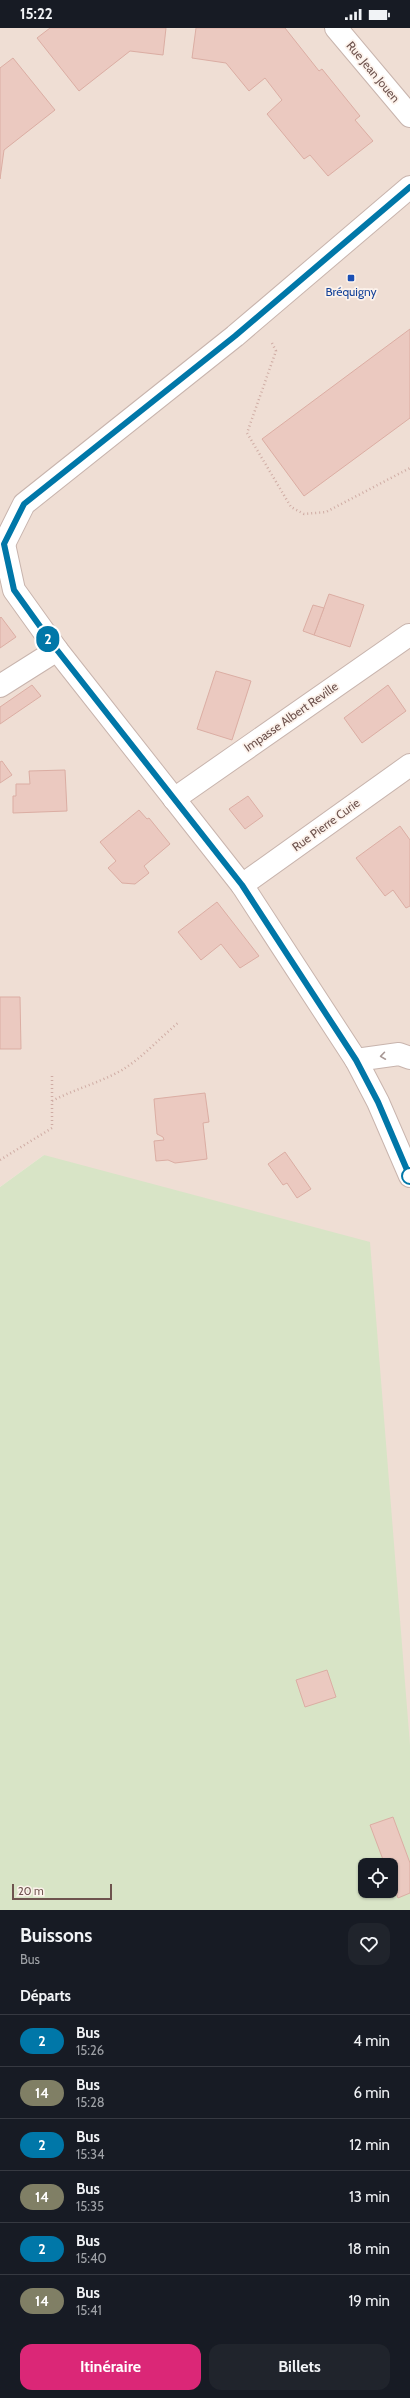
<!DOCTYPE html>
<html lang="fr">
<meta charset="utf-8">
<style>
:root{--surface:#171b24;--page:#20242c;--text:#f1f3f6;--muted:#9ea1a6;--line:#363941;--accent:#db2777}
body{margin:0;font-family:Cabin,sans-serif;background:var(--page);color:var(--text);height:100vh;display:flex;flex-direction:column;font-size:15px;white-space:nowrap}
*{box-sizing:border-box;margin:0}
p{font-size:13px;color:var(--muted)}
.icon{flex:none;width:22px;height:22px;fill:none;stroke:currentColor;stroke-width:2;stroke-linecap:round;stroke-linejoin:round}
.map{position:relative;height:1882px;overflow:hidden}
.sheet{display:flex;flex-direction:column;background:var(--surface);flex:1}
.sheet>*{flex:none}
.badge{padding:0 8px;border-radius:13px;font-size:14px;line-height:26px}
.buttons{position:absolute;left:358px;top:1830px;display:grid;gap:8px}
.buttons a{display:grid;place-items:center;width:40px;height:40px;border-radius:8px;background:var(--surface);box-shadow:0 1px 3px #0004;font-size:20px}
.scale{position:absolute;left:12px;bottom:10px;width:100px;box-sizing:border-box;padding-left:4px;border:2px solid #6e534e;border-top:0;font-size:11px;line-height:14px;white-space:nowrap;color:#6e534e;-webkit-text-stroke:3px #fcf2eb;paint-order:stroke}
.map>.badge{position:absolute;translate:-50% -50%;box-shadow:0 0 0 2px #fff}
h2{padding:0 20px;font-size:15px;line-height:36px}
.round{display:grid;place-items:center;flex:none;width:42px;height:42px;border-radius:12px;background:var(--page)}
.head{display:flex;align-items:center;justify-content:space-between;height:68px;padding:0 20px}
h1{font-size:19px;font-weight:700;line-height:30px}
.button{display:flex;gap:8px;margin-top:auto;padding:8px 20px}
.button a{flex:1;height:46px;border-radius:12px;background:var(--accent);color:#fff;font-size:16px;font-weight:700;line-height:46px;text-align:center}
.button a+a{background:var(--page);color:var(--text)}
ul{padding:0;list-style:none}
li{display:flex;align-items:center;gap:12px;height:52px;padding:0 20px;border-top:1px solid var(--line)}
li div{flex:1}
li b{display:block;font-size:15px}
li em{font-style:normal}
li .badge{min-width:44px;font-weight:700;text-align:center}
.status{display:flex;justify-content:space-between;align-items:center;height:28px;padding:0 20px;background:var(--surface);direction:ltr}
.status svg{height:11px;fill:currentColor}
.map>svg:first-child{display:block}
.residential{fill:#efded4}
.green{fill:#d8e4c6;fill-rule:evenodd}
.building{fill:#ebc9c0;stroke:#dbada3}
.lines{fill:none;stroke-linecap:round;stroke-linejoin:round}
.minor-casing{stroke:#c8b4ad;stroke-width:24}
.path{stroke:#cfaca4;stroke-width:2.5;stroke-dasharray:1 3;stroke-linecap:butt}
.minor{stroke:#fff;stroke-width:22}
.oneway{stroke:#a89895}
.line-casing{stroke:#fff;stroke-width:9}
.line{stroke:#0077a8;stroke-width:6}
.transit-dot{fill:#1a4fb4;stroke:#fcf2eb;stroke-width:1.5}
.stop-dot{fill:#fff;stroke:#0077a8;stroke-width:2}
.labels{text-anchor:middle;stroke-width:3.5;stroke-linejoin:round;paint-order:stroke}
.street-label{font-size:12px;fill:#6e534e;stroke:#fcf2eb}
.transit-label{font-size:12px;fill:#164399;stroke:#fcf2eb}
</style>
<div class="status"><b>15:22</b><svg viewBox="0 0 49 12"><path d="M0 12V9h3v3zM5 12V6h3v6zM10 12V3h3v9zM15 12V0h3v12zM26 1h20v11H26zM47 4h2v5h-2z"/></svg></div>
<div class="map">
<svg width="410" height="1882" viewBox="0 0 410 1882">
<rect width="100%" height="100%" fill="#f9ede5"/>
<path class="residential" d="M0,0H410V1717L44,1127L0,1159Z"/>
<path class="green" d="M44,1127L370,1214L410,1717V1882H0V1159ZM365,1837H391V1863H365Z"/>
<g class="building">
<path d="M50,0H166L163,27L130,23L79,63L37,10Z"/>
<path d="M196,0H285L319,43L322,41L360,88L355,92L373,113L328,148L310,127L304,131L267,86L282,72L265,50L249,63L226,35L192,30Z"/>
<path d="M13,30L55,82L4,122L0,151V40Z"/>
<path d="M410,301V390L304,468L262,411Z"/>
<path d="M329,566L364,577L350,619L314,607Z"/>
<path d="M313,577L324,580L314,607L303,603Z"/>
<path d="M1,589L16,609L0,620V590Z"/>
<path d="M216,643L251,653L232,712L197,701Z"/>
<path d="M32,657L41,668L0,696V679Z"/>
<path d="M388,657L406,683L362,715L344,690Z"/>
<path d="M2,733L12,747L0,755V734Z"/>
<path d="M65,742L67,783L13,785V768H16V756H30L29,743Z"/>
<path d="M248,768L263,788L245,801L229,781Z"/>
<path d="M139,782L147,791L149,790L170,816L144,838L149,845L135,856L122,855L108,840L116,833L100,814Z"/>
<path d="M400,798L410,812V878L406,880L393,862L385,868L356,830Z"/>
<path d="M217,874L259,928L240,940L221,916L201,932L178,904Z"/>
<path d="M0,969H20L21,1021H0Z"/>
<path d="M205,1065L209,1094L203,1095L207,1131L175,1135L168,1132L156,1133L154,1113L164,1112L163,1109L157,1106L154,1071Z"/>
<path d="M285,1124L311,1161L297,1170L287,1155L283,1157L268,1136Z"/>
<path d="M327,1642L336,1669L305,1679L296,1652Z"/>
<path d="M393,1789L410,1835V1865L398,1870L391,1852V1837H385L370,1797Z"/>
</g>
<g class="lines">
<g class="minor-casing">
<g id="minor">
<path d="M336,0L410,88"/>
<path d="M0,512L4,516L14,562L57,622L242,857L356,1032L378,1074L410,1148"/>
<path d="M4,516L24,476L235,308L410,159"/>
<path d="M0,658L57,622"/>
<path d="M174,771L409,607"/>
<path d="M242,857L410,737"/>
<path d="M356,1032L399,1026L410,1030"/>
</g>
</g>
<g class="path">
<path d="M272,315L276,323L247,405L291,479L304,486L326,484L410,440"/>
<path d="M52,1073C75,1061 99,1055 122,1042C142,1030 161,1009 179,994"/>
<path d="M0,1132L52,1100V1047"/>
</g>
<use href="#minor" class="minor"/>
</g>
<defs><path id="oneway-chevron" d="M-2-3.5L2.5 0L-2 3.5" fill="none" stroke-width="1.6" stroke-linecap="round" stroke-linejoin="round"/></defs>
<use class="oneway" href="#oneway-chevron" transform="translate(383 1028) rotate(172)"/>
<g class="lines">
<g class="line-casing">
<path id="line" d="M410,159L235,308L24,476L4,516L14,562L57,622L242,857L356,1032L378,1074L410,1149"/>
</g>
<use href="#line" class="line"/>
</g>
<rect class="transit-dot" x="347" y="246" width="8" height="8" rx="2"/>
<circle class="stop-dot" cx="410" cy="1148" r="8"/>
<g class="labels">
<g class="street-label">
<text transform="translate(373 44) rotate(50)" y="4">Rue Jean Jouen</text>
<text transform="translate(291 689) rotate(-35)" y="4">Impasse Albert Reville</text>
<text transform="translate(326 797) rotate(-36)" y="4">Rue Pierre Curie</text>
</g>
<g class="transit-label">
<text x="351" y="268">Bréquigny</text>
</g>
</g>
</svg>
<div class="buttons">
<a><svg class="icon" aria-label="locate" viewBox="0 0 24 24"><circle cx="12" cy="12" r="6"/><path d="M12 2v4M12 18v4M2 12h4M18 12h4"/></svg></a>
</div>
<div class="scale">20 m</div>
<b class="badge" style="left:48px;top:611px;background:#0077a8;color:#fff">2</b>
</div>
<section class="sheet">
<div class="head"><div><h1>Buissons</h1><p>Bus</p></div><a class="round"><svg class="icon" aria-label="heart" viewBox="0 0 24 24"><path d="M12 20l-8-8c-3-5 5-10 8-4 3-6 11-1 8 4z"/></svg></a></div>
<h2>Départs</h2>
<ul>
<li><span class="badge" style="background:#0077a8;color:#fff">2</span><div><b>Bus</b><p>15:26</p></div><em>4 min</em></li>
<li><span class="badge" style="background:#807f65;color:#fff">14</span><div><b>Bus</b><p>15:28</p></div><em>6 min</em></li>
<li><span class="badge" style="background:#0077a8;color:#fff">2</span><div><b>Bus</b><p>15:34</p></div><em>12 min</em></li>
<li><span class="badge" style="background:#807f65;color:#fff">14</span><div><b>Bus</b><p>15:35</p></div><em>13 min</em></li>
<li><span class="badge" style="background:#0077a8;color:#fff">2</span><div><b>Bus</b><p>15:40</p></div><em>18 min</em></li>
<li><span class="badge" style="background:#807f65;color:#fff">14</span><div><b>Bus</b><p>15:41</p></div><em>19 min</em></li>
</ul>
<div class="button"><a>Itinéraire</a><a>Billets</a></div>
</section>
